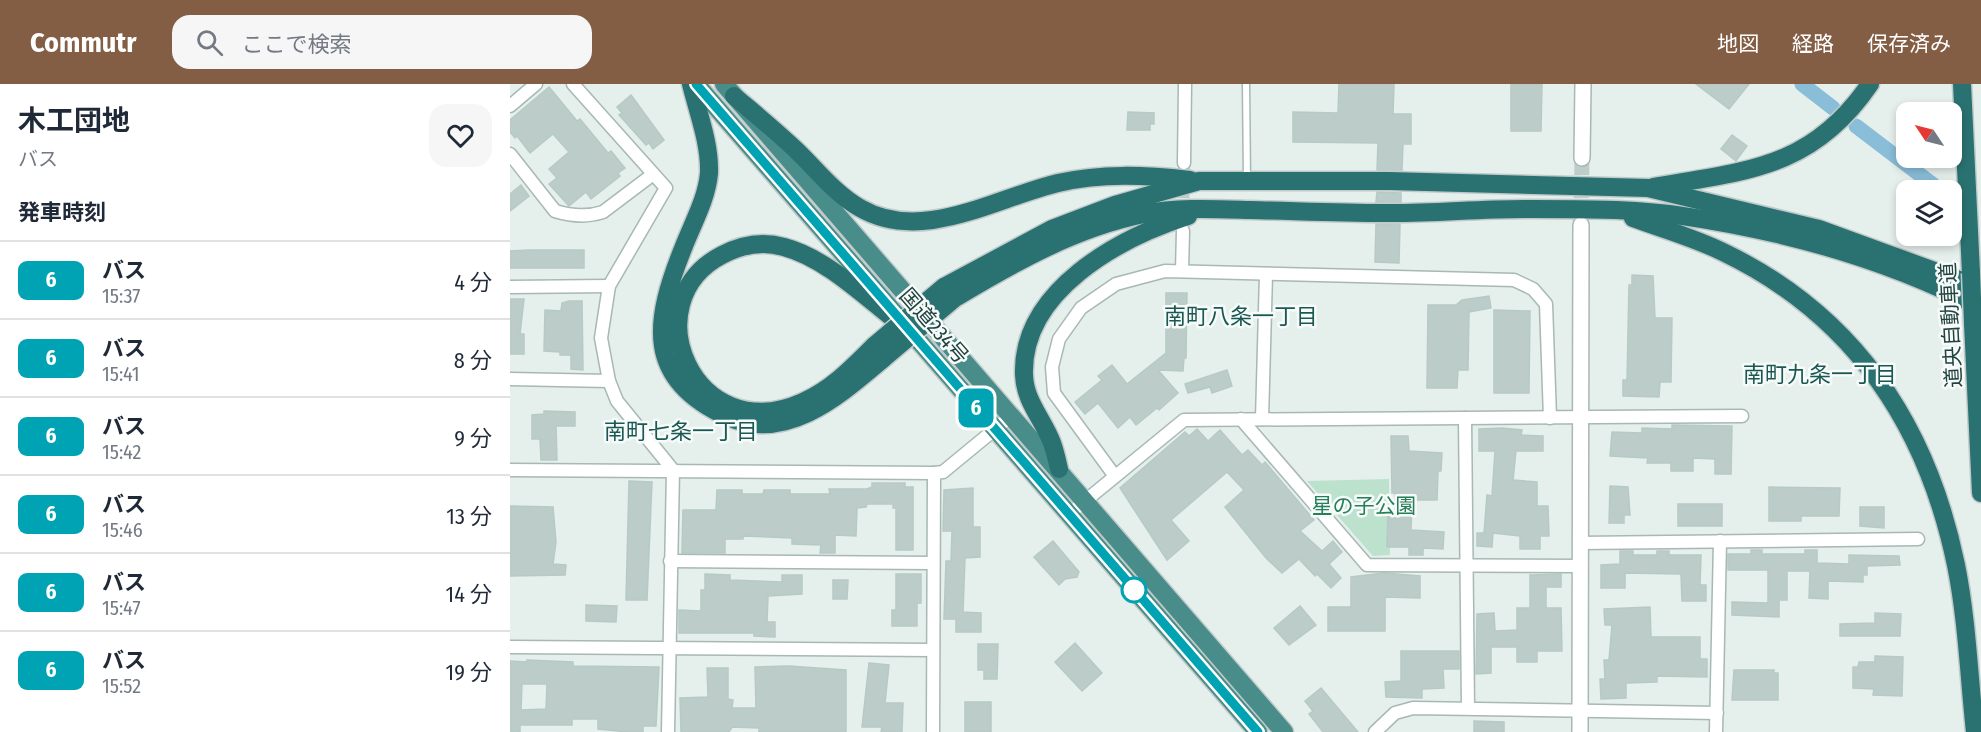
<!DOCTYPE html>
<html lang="ja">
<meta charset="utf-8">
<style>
:root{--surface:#fff;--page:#f6f6f7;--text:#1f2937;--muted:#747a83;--line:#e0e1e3;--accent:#835d44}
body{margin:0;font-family:"Fira Sans Condensed","Noto Sans JP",sans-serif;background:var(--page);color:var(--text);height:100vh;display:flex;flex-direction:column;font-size:22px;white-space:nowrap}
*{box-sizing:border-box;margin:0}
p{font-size:20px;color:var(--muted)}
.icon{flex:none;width:33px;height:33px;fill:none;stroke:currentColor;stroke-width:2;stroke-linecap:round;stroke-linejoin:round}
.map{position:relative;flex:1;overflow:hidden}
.details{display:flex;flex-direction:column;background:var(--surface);width:510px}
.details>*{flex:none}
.badge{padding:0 12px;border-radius:9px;font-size:21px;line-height:39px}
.needle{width:39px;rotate:305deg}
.fabs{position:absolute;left:1386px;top:18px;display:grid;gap:12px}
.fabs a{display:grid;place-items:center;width:66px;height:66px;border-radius:12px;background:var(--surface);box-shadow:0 3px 9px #0003;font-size:30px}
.map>.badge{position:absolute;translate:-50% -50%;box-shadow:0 0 0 3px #fff}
h2{padding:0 18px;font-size:22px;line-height:54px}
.round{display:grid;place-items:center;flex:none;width:63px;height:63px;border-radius:18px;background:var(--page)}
.head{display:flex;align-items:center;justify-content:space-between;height:102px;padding:0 18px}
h1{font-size:28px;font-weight:700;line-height:45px}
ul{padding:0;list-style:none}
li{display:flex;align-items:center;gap:18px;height:78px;padding:0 18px;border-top:2px solid var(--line)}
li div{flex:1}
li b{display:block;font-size:22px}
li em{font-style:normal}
li .badge{min-width:66px;font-weight:700;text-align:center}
header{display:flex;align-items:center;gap:36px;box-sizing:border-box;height:84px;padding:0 30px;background:var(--accent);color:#fff}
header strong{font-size:28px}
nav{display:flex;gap:33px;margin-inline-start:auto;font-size:21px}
.search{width:420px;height:54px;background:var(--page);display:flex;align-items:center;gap:15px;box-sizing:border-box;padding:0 21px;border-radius:18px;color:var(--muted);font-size:22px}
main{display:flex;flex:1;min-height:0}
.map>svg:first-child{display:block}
.green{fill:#bce2cd}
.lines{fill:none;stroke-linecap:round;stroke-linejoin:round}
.canal{stroke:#89bdd8;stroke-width:15}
.building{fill:#bccdc9;stroke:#b6cac5;stroke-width:1.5;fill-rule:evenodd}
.minor-tunnel{stroke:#becdca;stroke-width:12;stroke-dasharray:12 6;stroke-linecap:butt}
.tertiary-tunnel{stroke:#becdca;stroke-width:15;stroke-dasharray:15 8;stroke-linecap:butt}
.service-casing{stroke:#a7b8b5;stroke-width:9}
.minor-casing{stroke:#a7b8b5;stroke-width:15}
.tertiary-casing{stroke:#a7b8b5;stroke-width:18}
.trunk-casing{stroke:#c1caca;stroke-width:21}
.motorway-casing{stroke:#c1caca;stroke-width:21}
.service{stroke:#fff;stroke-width:6}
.minor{stroke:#fff;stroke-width:12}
.tertiary{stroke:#fff;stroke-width:15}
.trunk{stroke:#488d8a;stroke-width:18}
.motorway{stroke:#2a7271;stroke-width:18}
.motorway-bridge-casing{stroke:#c1caca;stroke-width:21;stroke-linecap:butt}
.motorway-bridge{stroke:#2a7271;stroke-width:18}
.line-casing{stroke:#fff;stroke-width:14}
.line{stroke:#00a3b4;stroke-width:9}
.stop-dot{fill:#fff;stroke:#00a3b4;stroke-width:3}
.labels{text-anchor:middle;stroke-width:5;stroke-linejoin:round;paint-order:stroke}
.street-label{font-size:21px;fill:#224340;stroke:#f6fbf9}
.park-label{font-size:21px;fill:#287e59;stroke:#f6fbf9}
.neighbourhood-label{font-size:22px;fill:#1b5854;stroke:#f6fbf9}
</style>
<header>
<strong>Commutr</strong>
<div class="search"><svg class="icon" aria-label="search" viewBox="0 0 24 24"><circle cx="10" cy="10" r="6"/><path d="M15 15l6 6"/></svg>ここで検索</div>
<nav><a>地図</a><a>経路</a><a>保存済み</a></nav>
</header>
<main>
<section class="details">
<div class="head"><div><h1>木工団地</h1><p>バス</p></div><a class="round"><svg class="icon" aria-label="heart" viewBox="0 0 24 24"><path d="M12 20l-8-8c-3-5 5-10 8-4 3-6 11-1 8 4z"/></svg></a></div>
<h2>発車時刻</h2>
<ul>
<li><span class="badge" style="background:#00a3b4;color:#fff">6</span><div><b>バス</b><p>15:37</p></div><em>4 分</em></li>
<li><span class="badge" style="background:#00a3b4;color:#fff">6</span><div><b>バス</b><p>15:41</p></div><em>8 分</em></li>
<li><span class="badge" style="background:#00a3b4;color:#fff">6</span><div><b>バス</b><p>15:42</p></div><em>9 分</em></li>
<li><span class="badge" style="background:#00a3b4;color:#fff">6</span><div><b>バス</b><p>15:46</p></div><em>13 分</em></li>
<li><span class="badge" style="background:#00a3b4;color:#fff">6</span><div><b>バス</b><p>15:47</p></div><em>14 分</em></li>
<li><span class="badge" style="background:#00a3b4;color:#fff">6</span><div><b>バス</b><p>15:52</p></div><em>19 分</em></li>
</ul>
</section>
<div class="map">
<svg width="1471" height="648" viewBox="0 0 1471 648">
<rect width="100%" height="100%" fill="#e5efec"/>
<path class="green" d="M879,395L880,471L863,472L797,397Z"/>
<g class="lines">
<g class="canal">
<path d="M1292,0L1323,24"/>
<path d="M1346,42L1430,106"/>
</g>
</g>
<g class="building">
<path d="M829,0H884L883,30H901V60H893L892,86H867L868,59L783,58V28L828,29Z"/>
<path d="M1001,0H1032L1031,47H1001Z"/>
<path d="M1186,0H1239L1219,25Z"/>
<path d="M39,3L67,37L70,35L98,69L101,67L115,84L108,89L110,92L81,115L76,108L59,122L39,100L47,94L39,85L59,68L43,50L20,69L7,52L5,54L0,48V36Z"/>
<path d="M121,11L154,56L143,65L139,59L136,61L109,31L112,29L107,23Z"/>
<path d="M618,28L644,29V40H640V46H617Z"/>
<path d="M1222,51L1237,62L1226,77L1211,65Z"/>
<path d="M11,101L19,112L0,127V110Z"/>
<path d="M867,108L891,109V118H866Z"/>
<path d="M866,140H890L889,179L865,178Z"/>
<path d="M19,166H74V184H0V167Z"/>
<path d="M1122,191L1143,192L1145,234H1162L1161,298H1150L1149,313L1113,312V296H1117L1119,201H1122Z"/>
<path d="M656,209H677L676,274H674L673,287L648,286L668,309L649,326L647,324L626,341L620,333L608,344L588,319L575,330L565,318L592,296L588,292L602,281L617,300L656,269Z"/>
<path d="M979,212L981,224L959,228L958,286H948L947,304H917L918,221H946L952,216Z"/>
<path d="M0,215H14L10,250H14V270H0Z"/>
<path d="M59,217H72L73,286L61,285V271H50V268L34,267L35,226L51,227L52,219Z"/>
<path d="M984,226L1020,227L1019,309H984Z"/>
<path d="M717,286L722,302L702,309L700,303L678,309L675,300Z"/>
<path d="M34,327L65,328V342H46L47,376H31L30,355H22V331L34,330Z"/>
<path d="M1162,341L1222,342L1221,390H1205V375L1183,374V387H1161V379H1137L1138,374L1100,372L1102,348L1132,349V344L1162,345Z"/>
<path d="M992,344L1012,346L1011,351L1033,352V367H1006L1003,396L1027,398V422H1038L1039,452H1030V465H1010V452L983,449L982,463L967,462V449H977H974L977,411L982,412L985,367H969V345Z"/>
<path d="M687,345L698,357L710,346L732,371L738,366L752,381L755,378L804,436L790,447L812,467L823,457L832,468L819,480L831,494L821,504L807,490L805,492L789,475L772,489L756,474L715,423L734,406L717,388L661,436L679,457L657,476L610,404L675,348L679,352Z"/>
<path d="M881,352H898L899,367L932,369L931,387H928L927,416H902L901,446L934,448L933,465L913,464V471H899V463H877L878,430H885V409H882Z"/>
<path d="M119,397L142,398L137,516H116Z"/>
<path d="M362,399H395V403H403V466H386V424H383V420H357L356,423L347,424L346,452L325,451V469H310L311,461L282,460V454L233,452V455H215V469H172L173,426H206L207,406H232V410H253L254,406H280V410H320L319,405H357L362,403Z"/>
<path d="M1100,402L1118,403L1120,431H1114V439H1099Z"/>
<path d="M1259,403L1330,404L1329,432H1291V437H1259Z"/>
<path d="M463,404V443H470V473L455,474L453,528L471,529V548H446V535H434L436,477H441L442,447H433L434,406Z"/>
<rect x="1168" y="420" width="44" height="22"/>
<path d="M0,422L43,423L46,458L43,480L56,481L55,491L0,492Z"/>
<path d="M1350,423H1374V444L1350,442Z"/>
<path d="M543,457L569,488L567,493L555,495L549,501L524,473Z"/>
<path d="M1241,466H1252V470H1295V466H1307V479L1339,480V471L1389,472L1390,481L1357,482V491H1353V498L1318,497V515L1299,514L1300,487H1277V516H1269V533L1222,531V518L1258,519V486H1218V470H1241Z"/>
<path d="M1110,467H1123V471H1147V467H1159V471H1191L1190,501H1196V517H1172L1171,490L1115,489V504H1091V481L1110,480Z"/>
<path d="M874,489L910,492V514L875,513V547H818V523H841V493Z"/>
<path d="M195,490L220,491V496L272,498V491H292V510L258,512L257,538H265V553L244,552V549H169V526L191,527V506H195Z"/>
<path d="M386,490H411V519H407V542H382V526H386Z"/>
<path d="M1051,490V503H1036V524H1051L1052,567H1027V578H1007V563H981V589L966,590L967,530L984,529L985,547L1007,546V524H1020V491Z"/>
<path d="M323,496H338L337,515H323Z"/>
<path d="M76,521L107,522L106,538L76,537Z"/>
<path d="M790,522L806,541L779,561L764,544Z"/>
<path d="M1140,523L1141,553H1190V575H1197V593L1147,592V598L1116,599V614L1091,615L1090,595H1095L1094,576H1099L1102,541H1095L1094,525Z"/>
<path d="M1365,529L1391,530L1390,552H1330V540L1365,539Z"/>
<path d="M565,559L592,589L572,607L545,578Z"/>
<path d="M468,560H488L487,595H474V586H468Z"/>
<path d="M891,567H949V585H933L934,604L912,605V614L876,613L875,598L891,597Z"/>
<path d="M1365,572L1393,573L1392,612L1363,611L1364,605L1343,604V583H1348L1349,578H1365Z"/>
<path d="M17,576L63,578V582L149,583L146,642H133V648H118L88,645V635H62V641H10V648H0V577L17,578ZM12,600H37L36,625L11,626Z"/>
<path d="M359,579L379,581L375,619H393L392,648H371L372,643H352Z"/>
<path d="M279,582L336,586V648H249V644L222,643L219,648H171L170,614L198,613L197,584H218V615L223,616L222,624H246L245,583Z"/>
<path d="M1224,586H1264V589H1268V616H1222Z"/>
<path d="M811,604L848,648H813L799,630L803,627L795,617Z"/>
<rect x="455" y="618" width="26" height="30"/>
<path d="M964,637L994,638V648H964Z"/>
</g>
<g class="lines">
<path class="minor-tunnel" d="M673,132L674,79"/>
<path class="tertiary-tunnel" d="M1071,137L1072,74"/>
<g class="service-casing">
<path id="service" d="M736,0L737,96"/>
</g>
<g class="minor-casing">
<g id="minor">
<path d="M63,0L156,104L99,202L91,254L99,297L107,317L163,386L158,648"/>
<path d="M0,22L26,0"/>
<path d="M0,70L45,127C61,132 78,133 93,128L142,91"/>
<path d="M674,79L675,0"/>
<path d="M672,187L673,147"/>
<path d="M0,203L99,202"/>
<path d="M0,295L99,297"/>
<path d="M955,334L958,624"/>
<path d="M731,335L857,481L1070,482"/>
<path d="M752,335L756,190"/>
<path d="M0,386L424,389"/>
<path d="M604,391L544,309L542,283L549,255L571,224L606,200L655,187L1004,196L1023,205L1036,220L1040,334"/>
<path d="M558,431L674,336L1232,332"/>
<path d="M1070,459L1408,455"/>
<path d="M160,477L422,479"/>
<path d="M0,563L423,566"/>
<path d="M423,648L424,389L433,388L501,332"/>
<path d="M865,648L885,629L903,624L1207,629"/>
<path d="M1206,648L1210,457"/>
</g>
</g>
<g class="tertiary-casing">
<g id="tertiary">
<path d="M1072,74L1073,0"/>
<path d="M1070,648L1071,141"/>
</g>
</g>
<g class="trunk-casing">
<g id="trunk">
<path d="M186,0L748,648"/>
<path d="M214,0L774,648"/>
</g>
</g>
<g class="motorway-casing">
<g id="motorway">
<path d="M181,0C188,29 200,59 199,89C197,114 183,139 174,162C144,236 133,295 218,333C278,359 331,310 374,274"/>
<path d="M1452,0L1461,189"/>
<path d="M224,12C244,29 266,47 286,66C306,85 325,110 350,124C412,160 485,114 548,99C592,89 635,91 680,96"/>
<path d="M1143,103C1236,87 1302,85 1360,0"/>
<path d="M1123,134C1153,145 1185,154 1213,168C1344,231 1417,341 1446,481C1457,535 1459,593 1465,648"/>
<path d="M434,203L542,145L605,121L689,97H879L1138,104L1309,145L1449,196L1471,208"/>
<path d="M445,214C505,178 565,144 634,130C668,123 705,125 740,126C785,127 829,129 873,129C923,130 973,124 1023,125C1066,125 1124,125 1166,131C1271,146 1377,175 1471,224"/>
<path d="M1463,239L1471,409"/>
<path d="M364,262C342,284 322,305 293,318C184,367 121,218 212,171C231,161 253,157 274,163C319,175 359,217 397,245"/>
<path d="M549,385C547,376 545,367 542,359C533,335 515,318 514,291C511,207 609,154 678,132"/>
</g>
</g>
<use href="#service" class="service"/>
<use href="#minor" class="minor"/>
<use href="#tertiary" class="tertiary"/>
<use href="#trunk" class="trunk"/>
<use href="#motorway" class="motorway"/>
<g class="motorway-bridge-casing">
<g id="motorway-bridge">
<path d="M1461,189L1463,239"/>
<path d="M364,262L434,203"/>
<path d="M374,274L445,214"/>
</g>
</g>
<use href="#motorway-bridge" class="motorway-bridge"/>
</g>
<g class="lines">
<g class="line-casing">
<path id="line" d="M186,0L748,648"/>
</g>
<use href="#line" class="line"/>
</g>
<circle class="stop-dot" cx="624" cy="506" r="12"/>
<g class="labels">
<g class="street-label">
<text transform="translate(1441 241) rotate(-93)" y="7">道央自動車道</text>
<text transform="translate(424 242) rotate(49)" y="7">国道234号</text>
</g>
<g class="park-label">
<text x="854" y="429">星の子公園</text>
</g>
<g class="neighbourhood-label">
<text x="731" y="240">南町八条一丁目</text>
<text x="1310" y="298">南町九条一丁目</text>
<text x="171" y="355">南町七条一丁目</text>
</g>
</g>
</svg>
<div class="fabs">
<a><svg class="needle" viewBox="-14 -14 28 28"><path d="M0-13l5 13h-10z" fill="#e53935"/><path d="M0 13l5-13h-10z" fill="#747a83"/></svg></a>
<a><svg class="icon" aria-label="layers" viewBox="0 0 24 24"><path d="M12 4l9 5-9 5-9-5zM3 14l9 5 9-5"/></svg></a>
</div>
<b class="badge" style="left:466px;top:324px;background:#00a3b4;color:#fff">6</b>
</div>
</main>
